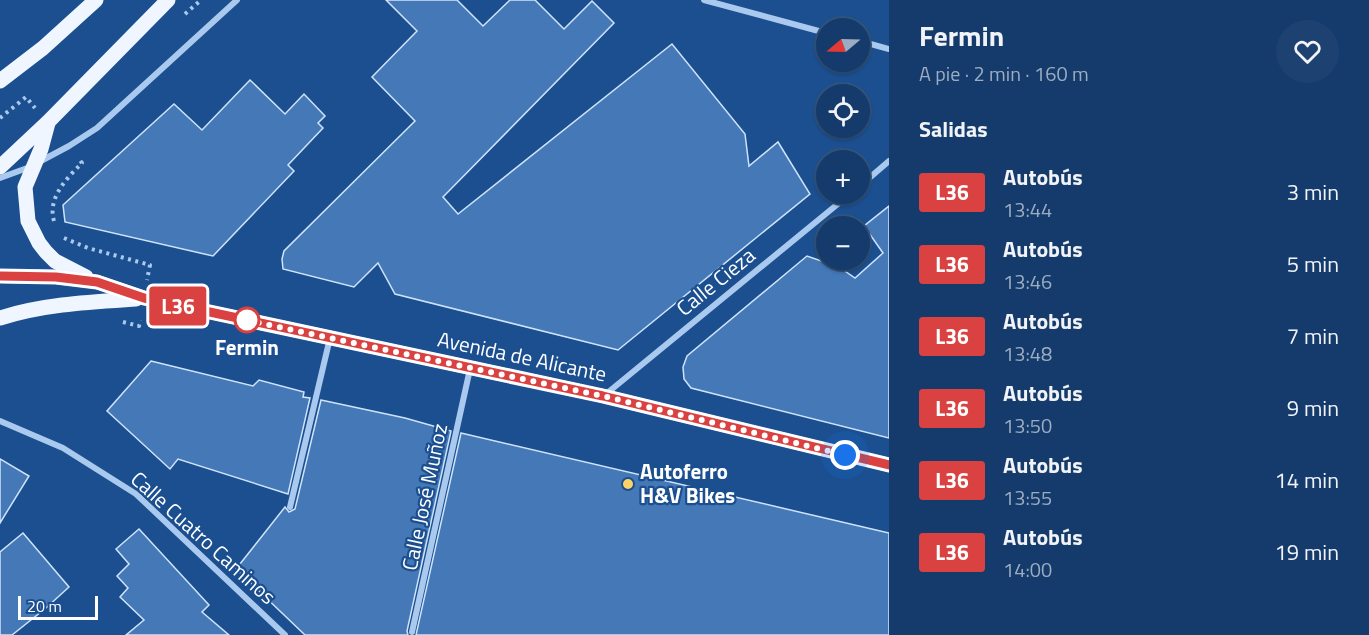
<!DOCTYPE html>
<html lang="es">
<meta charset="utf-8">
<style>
:root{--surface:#143b6b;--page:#1d4271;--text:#f1f3f6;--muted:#9dadc1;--line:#33557e}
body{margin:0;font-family:"Titillium Web",sans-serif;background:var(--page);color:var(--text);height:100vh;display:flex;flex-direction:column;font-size:22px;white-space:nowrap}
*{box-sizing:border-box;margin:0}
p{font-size:20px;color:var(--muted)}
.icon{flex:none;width:33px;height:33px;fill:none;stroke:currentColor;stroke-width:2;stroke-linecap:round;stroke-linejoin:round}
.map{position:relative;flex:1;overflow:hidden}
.side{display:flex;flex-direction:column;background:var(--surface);width:480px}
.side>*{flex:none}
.badge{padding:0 12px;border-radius:4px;font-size:21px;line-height:39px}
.needle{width:39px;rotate:251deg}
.fabs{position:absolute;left:816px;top:18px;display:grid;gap:12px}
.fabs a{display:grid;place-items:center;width:54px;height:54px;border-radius:50%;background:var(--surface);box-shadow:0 2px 4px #0004,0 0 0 2px var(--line);font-size:30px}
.scale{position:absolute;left:18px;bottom:15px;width:80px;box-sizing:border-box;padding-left:6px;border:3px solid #fff;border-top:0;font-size:16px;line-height:21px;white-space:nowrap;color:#fff;-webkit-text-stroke:4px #1b4f8f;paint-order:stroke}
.you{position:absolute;width:30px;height:30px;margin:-15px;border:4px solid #fff;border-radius:50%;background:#1a73e8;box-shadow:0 0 0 9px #1a73e833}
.map>.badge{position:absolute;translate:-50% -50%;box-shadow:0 0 0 3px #fff}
h2{padding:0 30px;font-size:22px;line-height:54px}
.round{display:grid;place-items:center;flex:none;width:63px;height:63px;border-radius:32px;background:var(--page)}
.headline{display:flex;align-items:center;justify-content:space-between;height:102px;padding:0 30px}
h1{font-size:28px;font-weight:700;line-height:45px}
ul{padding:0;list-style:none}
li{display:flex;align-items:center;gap:18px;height:72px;padding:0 30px}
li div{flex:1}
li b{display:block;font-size:22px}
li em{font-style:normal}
li .badge{min-width:66px;font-weight:700;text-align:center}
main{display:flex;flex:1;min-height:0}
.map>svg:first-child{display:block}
.building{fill:#4478b7;stroke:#cfe3fa;stroke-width:1.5}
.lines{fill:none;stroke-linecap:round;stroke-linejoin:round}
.path{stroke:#a9c9ee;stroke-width:4;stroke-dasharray:3 4.5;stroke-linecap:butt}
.street{stroke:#a9c9ee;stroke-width:6}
.primary{stroke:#f0f6ff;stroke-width:15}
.line-casing{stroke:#fff;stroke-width:14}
.line{stroke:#da4241;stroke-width:9}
.walk{stroke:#fff;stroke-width:6;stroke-dasharray:0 10.8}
.stop-dot{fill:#fff;stroke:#da4241;stroke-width:3}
.poi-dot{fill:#ffd166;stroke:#1b4f8f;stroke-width:2}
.labels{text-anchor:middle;stroke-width:4.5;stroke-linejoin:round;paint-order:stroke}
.street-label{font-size:21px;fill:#fff;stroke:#1b4f8f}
.stop-label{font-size:21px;font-weight:bold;fill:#fff;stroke:#1b4f8f}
.poi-label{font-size:21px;font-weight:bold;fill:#fff;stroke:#1b4f8f;text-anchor:start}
</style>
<main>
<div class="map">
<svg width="889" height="635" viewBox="0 0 889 635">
<rect width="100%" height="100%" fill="#1b4f8f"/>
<g class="building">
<path d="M386,0H457L483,26L510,0H535L564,29L592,1L614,23L443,197L458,214L672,44L745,134L749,166L778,142L810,194L618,350L395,294L378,263L354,287L283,269L282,259L284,251L415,121L372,77L417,31Z"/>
<path d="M250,80L285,114L304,94L325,116L318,123L323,128L288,165L294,171L213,256L65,222L63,205L174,104L202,130Z"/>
<path d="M889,206V438L691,388L684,379L683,367L687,356L807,256L839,267L855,278L883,253L864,226Z"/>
<path d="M151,361L253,386L259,380L304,392L303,397L310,398L288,494L178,459L170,469L107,411Z"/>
<path d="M321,400L405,418L451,431L407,631L408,635H305L236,569L285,507L289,512L295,509Z"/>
<path d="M461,433L889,533V635H416Z"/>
<path d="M0,459L29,476L0,523Z"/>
<path d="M139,529L209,605L202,612L229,635H126L144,620L120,597L128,588L117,576L129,564L116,549Z"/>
<path d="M23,533L69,587L46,608L12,635H0V552Z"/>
</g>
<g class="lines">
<g class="path">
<path d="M185,14L201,0"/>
<path d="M0,118L26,97L35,108"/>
<path d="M54,221C47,198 67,178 82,163L79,159"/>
<path d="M64,238L88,248L150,265L147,280"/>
<path d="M123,322L139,326L140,320"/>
</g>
<g class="street">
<path d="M704,0L826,33"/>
<path d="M860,41L889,49"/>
<path d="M39,162L69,146L97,128L237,0"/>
<path d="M0,178L30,167"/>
<path d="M860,186L889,161"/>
<path d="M606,394L850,194"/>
<path d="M0,421L63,448L136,494L285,635"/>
<path d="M290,507L330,338"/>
<path d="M412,632L470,369"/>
</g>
<g class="primary">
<path d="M0,81L43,48L96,0"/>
<path d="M48,123L41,149L25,187L28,221L39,243L46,252L55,261L86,277"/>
<path d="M0,167L48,122L168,0"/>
<path d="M0,276L56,277L97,282L144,298L603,396L889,465"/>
<path d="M0,318C44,304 90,302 136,299"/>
</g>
</g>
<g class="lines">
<g class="line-casing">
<path id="line" d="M0,276L56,277L97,282L144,298L603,396L889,465"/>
</g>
<use href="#line" class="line"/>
<path class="walk" d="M247,320L237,318L603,396L845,455"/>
</g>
<circle class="stop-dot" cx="247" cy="320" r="12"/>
<circle class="poi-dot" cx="628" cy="484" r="6"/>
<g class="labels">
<g class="street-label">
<text transform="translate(716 282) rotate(-39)" y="7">Calle Cieza</text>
<text transform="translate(522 357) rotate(12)" y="7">Avenida de Alicante</text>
<text transform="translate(425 497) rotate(-78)" y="7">Calle José Muñoz</text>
<text transform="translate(203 538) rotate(42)" y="7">Calle Cuatro Caminos</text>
</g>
<g class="stop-label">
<text x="247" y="355">Fermin</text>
</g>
<g class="poi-label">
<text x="640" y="479">Autoferro<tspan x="640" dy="24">H&amp;V Bikes</tspan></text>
</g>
</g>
</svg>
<div class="fabs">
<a><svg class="needle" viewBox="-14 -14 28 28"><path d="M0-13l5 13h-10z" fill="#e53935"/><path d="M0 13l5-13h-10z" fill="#9dadc1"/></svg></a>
<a><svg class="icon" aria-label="locate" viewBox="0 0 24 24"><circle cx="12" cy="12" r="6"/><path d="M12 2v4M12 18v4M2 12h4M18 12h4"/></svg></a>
<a>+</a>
<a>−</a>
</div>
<div class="scale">20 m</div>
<div class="you" style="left:845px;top:455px"></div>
<b class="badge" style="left:178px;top:306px;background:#da4241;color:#fff">L36</b>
</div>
<section class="side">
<div class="headline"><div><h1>Fermin</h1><p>A pie · 2 min · 160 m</p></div><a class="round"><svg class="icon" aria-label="heart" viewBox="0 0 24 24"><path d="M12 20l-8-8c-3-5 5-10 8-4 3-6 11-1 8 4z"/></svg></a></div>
<h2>Salidas</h2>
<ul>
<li><span class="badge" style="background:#da4241;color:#fff">L36</span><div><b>Autobús</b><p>13:44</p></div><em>3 min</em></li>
<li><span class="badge" style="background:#da4241;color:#fff">L36</span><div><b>Autobús</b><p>13:46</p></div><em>5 min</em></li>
<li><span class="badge" style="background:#da4241;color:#fff">L36</span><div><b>Autobús</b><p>13:48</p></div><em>7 min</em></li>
<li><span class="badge" style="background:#da4241;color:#fff">L36</span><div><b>Autobús</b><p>13:50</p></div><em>9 min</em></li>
<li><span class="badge" style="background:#da4241;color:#fff">L36</span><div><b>Autobús</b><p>13:55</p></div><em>14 min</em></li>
<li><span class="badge" style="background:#da4241;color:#fff">L36</span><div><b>Autobús</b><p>14:00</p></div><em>19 min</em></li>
</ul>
</section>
</main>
